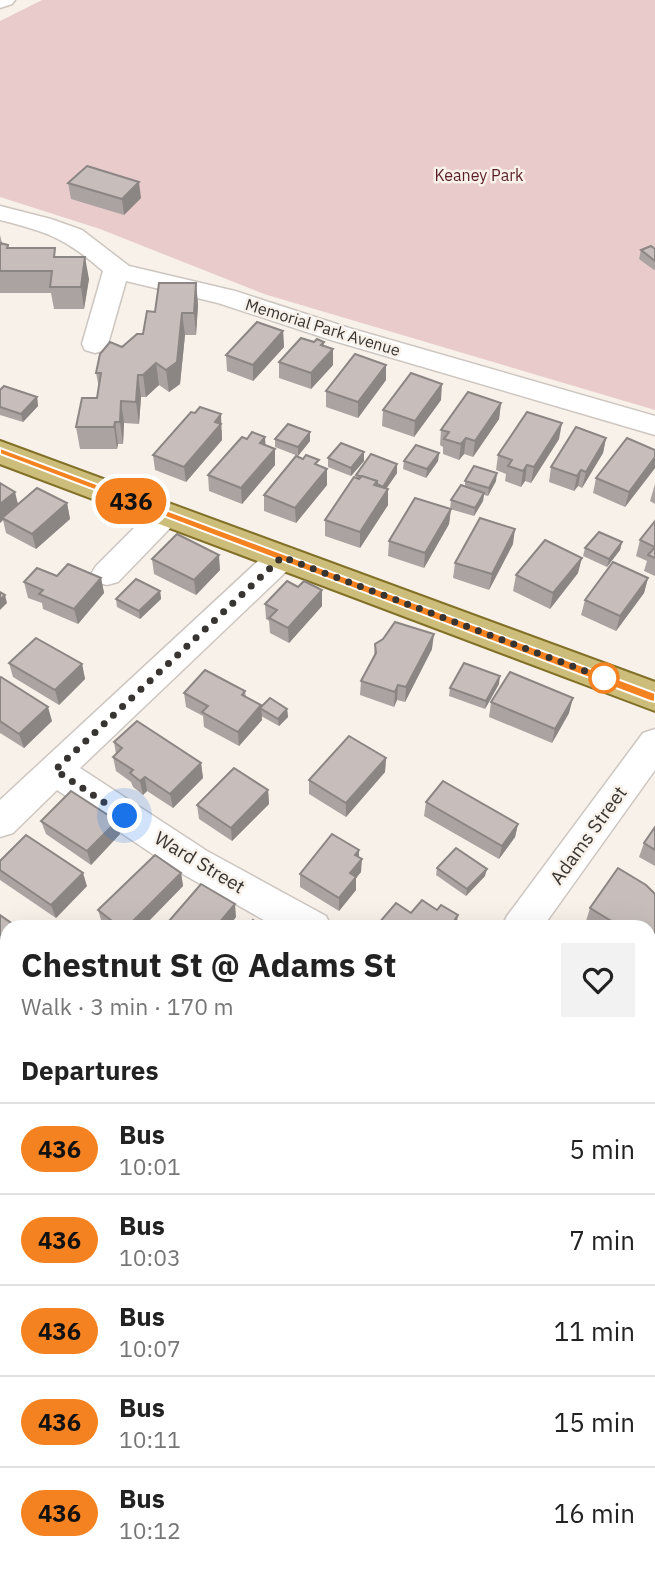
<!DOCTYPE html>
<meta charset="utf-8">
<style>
:root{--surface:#fff;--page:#f2f2f2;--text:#222;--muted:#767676;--line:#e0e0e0}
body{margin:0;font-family:"IBM Plex Sans",sans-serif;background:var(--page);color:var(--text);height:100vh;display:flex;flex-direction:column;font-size:26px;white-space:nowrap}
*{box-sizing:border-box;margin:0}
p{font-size:23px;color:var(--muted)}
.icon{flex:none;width:38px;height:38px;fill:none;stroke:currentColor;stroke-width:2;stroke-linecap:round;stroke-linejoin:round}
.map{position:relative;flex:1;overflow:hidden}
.drawer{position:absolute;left:0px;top:920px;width:656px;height:653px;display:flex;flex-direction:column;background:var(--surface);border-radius:21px 21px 0 0;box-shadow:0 7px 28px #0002}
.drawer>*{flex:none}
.badge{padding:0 14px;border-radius:23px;font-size:24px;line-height:46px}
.you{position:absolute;width:35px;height:35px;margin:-18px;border:5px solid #fff;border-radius:50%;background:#1a73e8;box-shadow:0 0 0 10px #1a73e833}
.map>.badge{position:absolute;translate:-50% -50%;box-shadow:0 0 0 4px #fff}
h2{padding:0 21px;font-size:26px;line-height:63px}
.round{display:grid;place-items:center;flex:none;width:74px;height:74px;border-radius:0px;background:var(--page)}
.headline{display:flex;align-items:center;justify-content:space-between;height:119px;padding:0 21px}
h1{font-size:33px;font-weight:800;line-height:52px}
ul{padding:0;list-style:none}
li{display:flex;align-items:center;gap:21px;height:91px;padding:0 21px;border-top:2px solid var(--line)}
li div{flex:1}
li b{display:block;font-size:26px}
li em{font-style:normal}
li .badge{min-width:77px;font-weight:700;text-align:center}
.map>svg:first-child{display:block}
.green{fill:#e9cbcc}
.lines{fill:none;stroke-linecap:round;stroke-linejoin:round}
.minor-casing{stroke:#cdc6c0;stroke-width:3}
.major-casing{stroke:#827027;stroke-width:4}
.minor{fill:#fff;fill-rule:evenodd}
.major{fill:#cdbd7a;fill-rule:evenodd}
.wall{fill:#aba3a1}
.shaded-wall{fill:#8b8583}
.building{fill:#c7bebb;stroke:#8b8583;stroke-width:2}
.line{fill:#f58220;stroke:#fff;stroke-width:2}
.walk{stroke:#373431;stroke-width:7;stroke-dasharray:0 12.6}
.stop-dot{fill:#fff;stroke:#f58220;stroke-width:3.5}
.labels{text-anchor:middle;stroke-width:5;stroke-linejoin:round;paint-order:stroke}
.far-park-label{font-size:16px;fill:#5a1f26;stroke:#f8f1ea}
.far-street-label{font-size:16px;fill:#373431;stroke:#f8f1ea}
.street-label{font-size:19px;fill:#373431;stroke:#f8f1ea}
</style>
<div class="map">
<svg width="655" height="1573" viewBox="0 0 655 1573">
<rect width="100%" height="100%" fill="#f8f1ea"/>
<path class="green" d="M42,0H655V410L264,294L100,229L0,197V21Z"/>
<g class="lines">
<g class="minor-casing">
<g id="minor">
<path d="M0,0H15L12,4L0,8Z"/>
<path d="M0,206L51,219L82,230L129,266L235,291L349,328L655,416V435L331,340L218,303L126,281L108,344L105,350L95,353L85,350L82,344L103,271C65,238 48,232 0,220Z"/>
<path d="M166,503L177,507L181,514L177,521L118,582L107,585L96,582L91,574L96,566L155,507Z"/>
<path d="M282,546L293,549L297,557L293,565L80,768L207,851L326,916L332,928H278L181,873L57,790L13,833L0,837V800L271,549Z"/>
<path d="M655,729V770L542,928H501L507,916L643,733Z"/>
<path d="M0,1080L7,1082V1123L0,1121Z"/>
<path d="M649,1105L655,1108V1149L649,1147Z"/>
<path d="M7,1555V1566H53L51,1573H0Z"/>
<path d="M504,1566H557L560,1573H506Z"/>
</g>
</g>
<g class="major-casing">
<path id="major" d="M0,441L655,682V711L0,464Z"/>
</g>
<use href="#minor" class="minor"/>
<use href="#major" class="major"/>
</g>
<g class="wall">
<path d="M68,183L141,198L124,215L71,199Z"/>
<path d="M0,235L2,243L8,245L9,248L57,257L89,279L84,309H54L51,293H0Z"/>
<path d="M655,249V269L654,270L639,259L641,250Z"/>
<path d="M196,283L198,305L196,335H185L180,384L169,392L159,385L146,397H141L139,424L124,423L123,444H118L117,449H80L76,427L97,398L99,388L96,373L122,347L143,334L155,312Z"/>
<path d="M283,331L284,347L253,381L227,371L226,355Z"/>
<path d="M314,342H324V346L333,365L311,389L279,378V362Z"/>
<path d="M386,380L358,418L326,407V391Z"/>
<path d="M0,390L37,397L38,406L23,422L0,415Z"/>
<path d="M441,400L414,437L382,426L383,410Z"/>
<path d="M501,403L499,419L473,457L464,454L459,460L443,454V447L440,445L441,430Z"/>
<path d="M222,430V440L186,482L155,470L153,455Z"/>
<path d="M265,437V445L275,465L242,504L209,491L208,475L247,439Z"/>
<path d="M606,438L603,453L582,488L578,486L574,491L549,482L551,467Z"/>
<path d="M275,439L310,441L298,456L275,447Z"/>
<path d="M559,439L531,483L525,481L521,487L505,481L506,474L496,470L498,455Z"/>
<path d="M655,450V468L625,507L593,493L596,478Z"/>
<path d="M364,452V461L351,476L328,467V458Z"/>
<path d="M439,453L438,461L426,478L403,469L404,461Z"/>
<path d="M397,464V473L386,489H388V505L360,548L325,536V520L356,478V475Z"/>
<path d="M319,466L327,485L296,523L264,511V495Z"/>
<path d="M465,481H496L488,496L484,495L483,501L474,516L450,509L451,500L465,487Z"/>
<path d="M0,483L18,504L67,503L70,519L36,549L6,533L3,520L0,523Z"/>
<path d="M655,484V504L650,501Z"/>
<path d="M451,509L449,524L424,568L388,556L389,541Z"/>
<path d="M655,521V576L644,571L647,561L636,556L640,540Z"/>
<path d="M622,542L620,550L607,567L583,556L585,548Z"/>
<path d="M513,544L489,590L453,578L455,563Z"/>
<path d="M152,559L220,570L196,595L154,574Z"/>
<path d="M578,573L550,609L513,591L516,575Z"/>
<path d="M57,576L101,578L104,593L78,624L43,609L42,603L28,598L24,582Z"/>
<path d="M648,578L644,593L616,631L581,615L585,600Z"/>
<path d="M160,591L161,599L140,619L117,607L116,599Z"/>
<path d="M265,604L322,606L289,643L270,633L269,621L266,619Z"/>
<path d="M375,644L432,649L405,702L397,700L394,707L360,695L361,681L374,656Z"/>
<path d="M9,663L82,664L85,679L59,705L13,677Z"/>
<path d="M0,678L52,721L24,748L0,733Z"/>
<path d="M499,684L485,709L449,696L450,688Z"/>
<path d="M245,691L246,697L261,705V707L287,709L288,717L279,726L261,716L262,720L239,746L204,727L203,716L186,707L184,693Z"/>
<path d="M491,702L569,713L552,743L489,717Z"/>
<path d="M114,742L201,763L203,778L173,808L147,791L143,795L133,787L131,782L116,771L113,757L116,754Z"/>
<path d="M386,758L385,772L346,817L309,794V780Z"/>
<path d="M268,790L269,804L232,841L199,819L197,805Z"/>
<path d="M426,802L518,824L515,837L499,859L424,816Z"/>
<path d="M41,821L120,834L91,865L46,834Z"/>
<path d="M655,827V866L639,857L644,843Z"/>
<path d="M359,857L361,872L356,878V890L339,911L300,887V874Z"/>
<path d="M0,861L87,886L56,918L0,880Z"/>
<path d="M437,868L485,876L466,896L436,875Z"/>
<path d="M181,873L183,886L142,928H108L102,923L98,910Z"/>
<path d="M655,894V962L649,958V928H597L586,921L590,908Z"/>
<path d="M0,915L14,925L15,928H7V1023L1,1019L0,1016V1002L5,998L0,994Z"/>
<path d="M649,1143L655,1147V1226L649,1234Z"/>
<path d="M655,1532V1573H643L635,1566H649V1542Z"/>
</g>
<g class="shaded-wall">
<path d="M139,182L141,198L124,215L122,199Z"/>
<path d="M85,257L89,279L84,309L81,287Z"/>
<path d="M196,283L198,305L196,335L194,313Z"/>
<path d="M182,313L185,335L180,384L169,392L166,370Z"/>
<path d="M283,331L284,347L253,381V365Z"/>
<path d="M333,349V365L311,389V373Z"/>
<path d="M156,363L159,385L146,397L143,375Z"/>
<path d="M386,365V380L358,418V402Z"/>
<path d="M138,375L141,397L139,424L136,402Z"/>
<path d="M442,384L441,400L414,437L415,421Z"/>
<path d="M37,397L38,406L23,422L21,414Z"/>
<path d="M121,401L124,423L123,444L120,422Z"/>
<path d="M501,403L499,419L473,457L475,441Z"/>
<path d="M221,414L222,440L186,482L184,467Z"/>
<path d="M115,422L118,444L117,449L114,427Z"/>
<path d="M562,423L559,439L531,483L534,467Z"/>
<path d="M310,432V441L298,456V447Z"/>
<path d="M265,437L266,453L260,443Z"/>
<path d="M466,438L464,454L459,460L461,444Z"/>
<path d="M606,438L603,453L582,488L586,472Z"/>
<path d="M275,449V465L242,504L241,488Z"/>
<path d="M364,452V461L351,476V468Z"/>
<path d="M439,453L438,461L426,478L427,469Z"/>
<path d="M655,457V468L625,507L629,492Z"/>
<path d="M397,464V473L382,495L383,487Z"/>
<path d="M527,465L525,481L521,487L523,471Z"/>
<path d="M327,469V485L296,523L295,508Z"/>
<path d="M581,470L578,486L574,491L577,476Z"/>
<path d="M497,473L496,481L488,496L489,488Z"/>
<path d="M388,489V505L360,548V532Z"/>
<path d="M15,492L19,508L2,518L3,520L0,523V504Z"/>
<path d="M484,493L483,501L474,516L475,508Z"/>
<path d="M67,503L70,519L36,549L32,534Z"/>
<path d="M451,509L449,524L424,568L425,553Z"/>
<path d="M515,529L513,544L489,590L492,574Z"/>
<path d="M622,542L620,550L607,567L609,559Z"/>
<path d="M219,555L220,570L196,595L194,580Z"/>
<path d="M582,558L578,573L550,609L553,593Z"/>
<path d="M101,578L104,593L78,624L74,609Z"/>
<path d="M648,578L644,593L616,631L620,616Z"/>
<path d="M322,590V606L289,643L288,628Z"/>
<path d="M160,591L161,599L140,619L139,611Z"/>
<path d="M5,595L7,603L0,610V600Z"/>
<path d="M434,634L432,649L405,702L406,687Z"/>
<path d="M82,664L85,679L59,705L55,690Z"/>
<path d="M500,676L499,684L485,709L486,701Z"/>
<path d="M398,685L397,700L394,707L395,692Z"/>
<path d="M573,698L569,713L552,743L555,729Z"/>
<path d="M261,705L262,720L239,746L238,732Z"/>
<path d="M48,707L52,721L24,748L19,734Z"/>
<path d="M287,709L288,717L279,726L278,719Z"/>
<path d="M386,758L385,772L346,817V803Z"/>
<path d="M201,763L203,778L173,808L170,794Z"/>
<path d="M145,777L147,791L143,795L140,781Z"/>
<path d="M268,790L269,804L232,841L231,828Z"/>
<path d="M117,821L120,834L91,865L87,851Z"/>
<path d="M518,824L515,837L499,859L502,846Z"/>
<path d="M359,850V862L362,859L361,872L356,878V890L339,911V898L350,873L355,855Z"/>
<path d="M487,869L485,876L466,896L467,889Z"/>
<path d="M83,873L87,886L56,918L51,905Z"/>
<path d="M181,873L183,886L142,928H126Z"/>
<path d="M235,904L236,917L228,928H215Z"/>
<path d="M458,915L456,928H449Z"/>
<path d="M7,932V950L0,957V939Z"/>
<path d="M7,1185V1201L0,1209V1193Z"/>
<path d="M7,1484V1497L0,1506V1493Z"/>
<path d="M189,1566L194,1567L190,1573H184Z"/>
<path d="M210,1566H215L210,1573H205Z"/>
</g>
<g class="building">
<path d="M87,166L139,182L122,199L68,183Z"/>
<path d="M0,243L8,245L7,248H55L54,257H85L81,287H50L52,271H0Z"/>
<path d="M651,246L655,249V261L641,250Z"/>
<path d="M159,283H196L194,313H182L177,362L166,370L156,363L143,375H138L136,402L121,401L120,422H115L114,427H76L82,398H97L101,373H96L100,354L110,342L122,347L137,334H143L147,311L155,312Z"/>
<path d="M257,322L283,331L253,365L226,355Z"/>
<path d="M301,338L314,342L317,339L324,342L321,345L333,349L311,373L279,362Z"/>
<path d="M355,354L386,365L358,402L326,391Z"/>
<path d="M411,373L442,384L415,421L383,410Z"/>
<path d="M4,386L37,397L21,414L0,407V390Z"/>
<path d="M468,392L501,403L475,441L466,438L461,444L444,439L449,432L441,430Z"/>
<path d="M200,407L221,414L215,422L221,424L184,467L153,455L191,412L195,413Z"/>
<path d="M527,412L562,423L534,467L527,465L523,471L508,466L512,460L498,455Z"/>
<path d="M288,424L310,432L298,447L275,439Z"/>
<path d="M576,427L606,438L586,472L581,470L577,476L551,467Z"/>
<path d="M252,432L265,437L260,443L275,449L241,488L208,475L242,437L247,439Z"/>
<path d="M627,438L655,450V457L629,492L596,478Z"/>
<path d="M341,443L364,452L351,468L328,458Z"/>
<path d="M416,445L439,453L427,469L404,461Z"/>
<path d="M371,454L397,464L383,487L377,484V481L356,475Z"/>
<path d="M306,455L319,460L315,464L327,469L295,508L264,495L296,456L303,459Z"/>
<path d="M474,466L497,473L489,488L465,481Z"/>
<path d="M362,476L377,481L374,485L388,489L360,532L325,520L354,477L359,479Z"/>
<path d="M0,483L15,492L0,504Z"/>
<path d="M461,485L484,493L475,508L451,500Z"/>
<path d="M37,488L67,503L32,534L2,518Z"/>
<path d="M415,498L451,509L425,553L389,541Z"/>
<path d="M480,518L515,529L492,574L455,563Z"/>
<path d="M655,521V558L648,555L655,547L640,540Z"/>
<path d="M599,532L622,542L609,559L585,548Z"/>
<path d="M177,534L219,555L194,580L152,559Z"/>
<path d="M545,540L582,558L553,593L516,575Z"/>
<path d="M613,562L648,578L620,616L585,600Z"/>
<path d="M68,564L101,578L74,609L39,594L43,590L24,582L37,568L57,576Z"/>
<path d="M136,579L160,591L139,611L116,599Z"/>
<path d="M287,581L298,587L304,581L322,590L288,628L269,618L277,610L265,604Z"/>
<path d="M0,592L5,595L0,600Z"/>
<path d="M395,622L434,634L406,687L398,685L395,692L361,681L376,653L375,644L383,639Z"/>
<path d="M36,638L82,664L55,690L9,663Z"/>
<path d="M464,663L500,676L486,701L450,688Z"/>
<path d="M205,670L245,691L242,695L261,705L238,732L202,712L208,706L184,693Z"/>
<path d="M510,672L573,698L555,729L491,702Z"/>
<path d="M1,677L48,707L19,734L0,721V678Z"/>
<path d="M270,698L287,709L278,719L260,708Z"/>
<path d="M137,721L201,763L170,794L145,777L140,781L130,773L133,770L113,757L122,748L114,742Z"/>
<path d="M349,736L386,758L346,803L309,780Z"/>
<path d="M234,768L268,790L231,828L197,805Z"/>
<path d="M443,781L518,824L502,846L426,802Z"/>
<path d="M71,791L117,821L87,851L41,821Z"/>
<path d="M655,827V850L644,843Z"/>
<path d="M332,834L359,850L355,855L362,859L350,873L356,877L339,898L300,874Z"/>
<path d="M26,835L83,873L51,905L0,870V861Z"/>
<path d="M456,848L487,869L467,889L437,868Z"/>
<path d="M155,855L181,873L126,928H121L98,910Z"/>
<path d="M618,868L646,885L655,894V946L649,943V928H623L590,908Z"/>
<path d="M201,884L235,904L215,928H163Z"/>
<path d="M422,900L437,910L441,905L458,915L449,928H383L378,924L396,903L411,913Z"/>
<path d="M0,915L14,925L11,928H7V932L0,939Z"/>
<path d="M253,920L264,928H247Z"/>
<path d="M7,949V994L6,995L0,990V956Z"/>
<path d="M7,995V1015L0,1010V1002Z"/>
<path d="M649,1143L655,1147V1225L649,1221Z"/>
<path d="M0,1159L7,1165V1185L0,1193Z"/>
<path d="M7,1304V1381L0,1375V1366L5,1360L0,1354V1311Z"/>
<path d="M649,1312L655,1317V1327L649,1336Z"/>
<path d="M0,1430L7,1437V1484L0,1493Z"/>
<path d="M649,1437L655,1442V1458L649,1466Z"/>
<path d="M655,1539V1573H653L646,1566H649V1548Z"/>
<path d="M173,1566H189L184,1573H180Z"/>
<path d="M195,1566H210L205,1573H202Z"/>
<path d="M338,1566H419L415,1573H333Z"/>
<path d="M112,1568L118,1573H108Z"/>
</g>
<path class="line" d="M0,448L655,693V702L650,701L0,454Z"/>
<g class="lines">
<path class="walk" d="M125,816L55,770L282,557L604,678"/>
</g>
<circle class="stop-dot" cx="604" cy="678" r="14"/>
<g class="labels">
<g class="far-park-label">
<text x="479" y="181">Keaney Park</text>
</g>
<g class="far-street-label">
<text transform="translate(323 327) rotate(17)" y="6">Memorial Park Avenue</text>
</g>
<g class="street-label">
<text transform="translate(588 835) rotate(-54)" y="7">Adams Street</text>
<text transform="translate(200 862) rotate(31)" y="7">Ward Street</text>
</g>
</g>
</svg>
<div class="you" style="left:125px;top:816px"></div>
<b class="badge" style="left:131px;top:501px;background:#f58220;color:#111">436</b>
<section class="drawer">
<div class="headline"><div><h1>Chestnut St @ Adams St</h1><p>Walk · 3 min · 170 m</p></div><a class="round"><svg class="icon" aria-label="heart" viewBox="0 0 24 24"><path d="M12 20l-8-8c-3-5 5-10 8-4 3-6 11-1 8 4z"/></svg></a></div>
<h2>Departures</h2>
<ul>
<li><span class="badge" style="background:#f58220;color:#111">436</span><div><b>Bus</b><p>10:01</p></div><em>5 min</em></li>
<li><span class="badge" style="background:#f58220;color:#111">436</span><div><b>Bus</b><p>10:03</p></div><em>7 min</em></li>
<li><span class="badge" style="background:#f58220;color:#111">436</span><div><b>Bus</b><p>10:07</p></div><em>11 min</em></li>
<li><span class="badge" style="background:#f58220;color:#111">436</span><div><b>Bus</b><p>10:11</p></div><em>15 min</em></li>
<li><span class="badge" style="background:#f58220;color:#111">436</span><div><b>Bus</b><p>10:12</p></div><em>16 min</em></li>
</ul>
</section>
</div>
